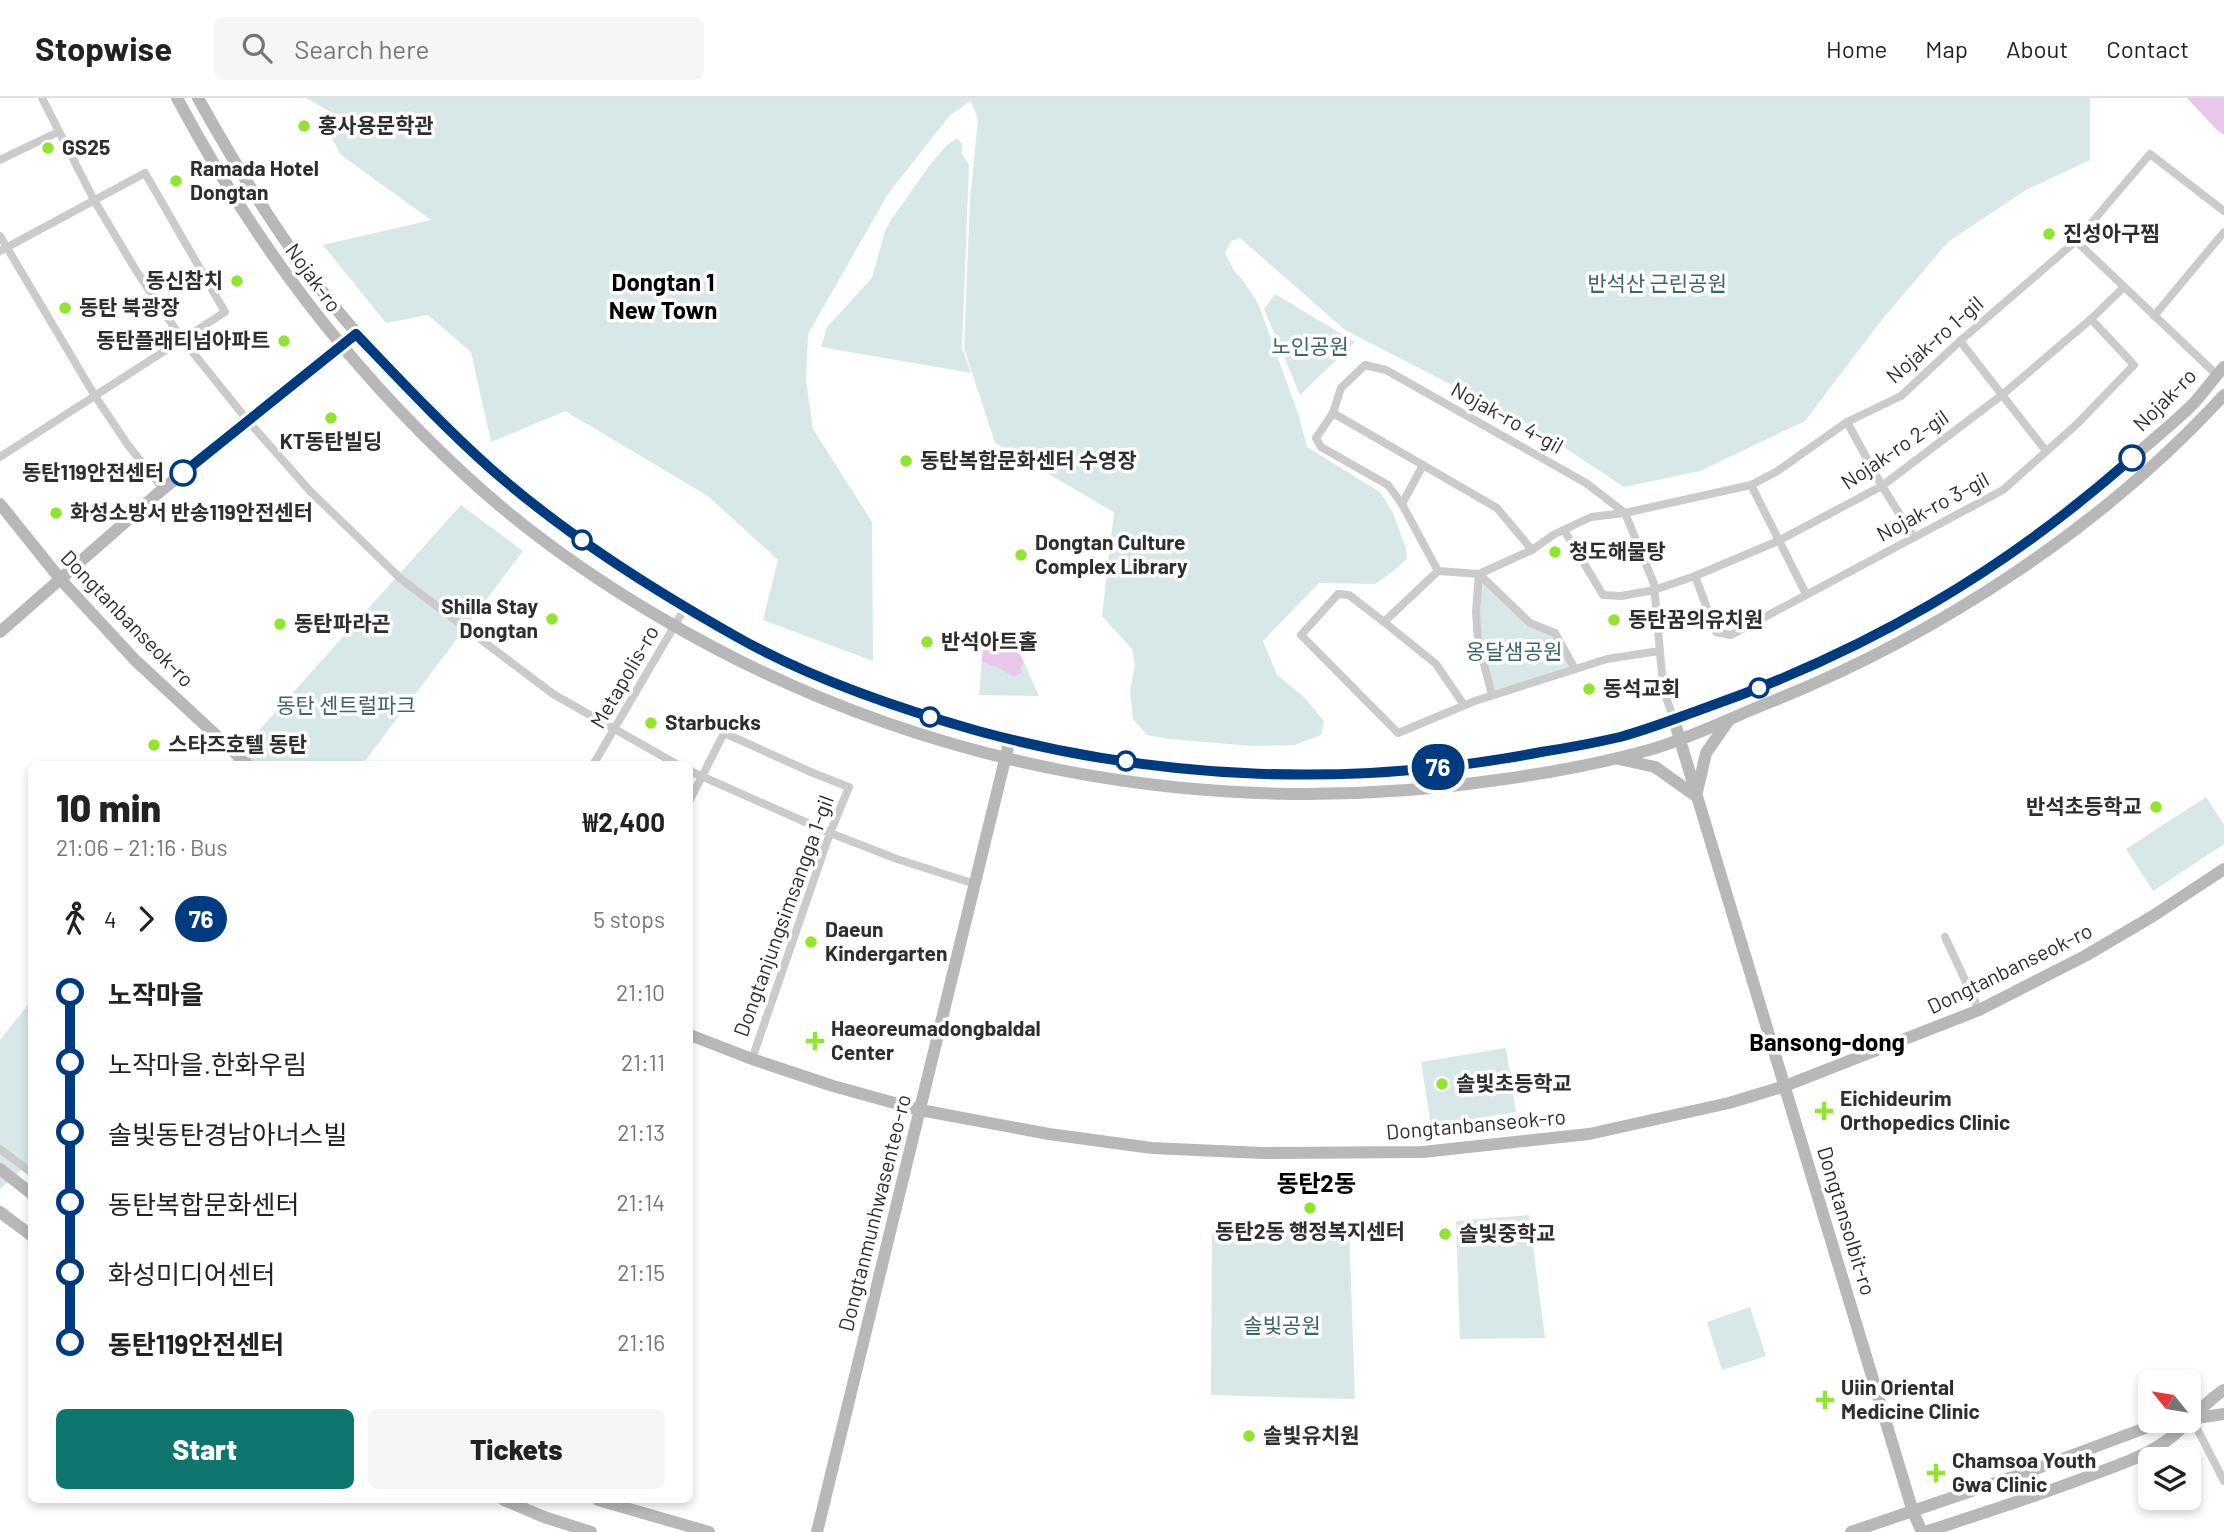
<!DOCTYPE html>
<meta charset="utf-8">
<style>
:root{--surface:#fff;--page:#f6f6f6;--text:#222;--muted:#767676;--line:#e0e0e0;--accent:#0f766e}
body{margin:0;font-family:Barlow,"Noto Sans KR",sans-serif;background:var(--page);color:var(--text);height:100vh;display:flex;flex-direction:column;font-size:26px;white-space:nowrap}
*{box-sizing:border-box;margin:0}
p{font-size:23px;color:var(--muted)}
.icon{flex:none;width:38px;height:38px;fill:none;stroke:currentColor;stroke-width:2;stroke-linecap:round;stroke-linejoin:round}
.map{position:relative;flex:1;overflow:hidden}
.side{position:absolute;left:28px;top:663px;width:665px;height:742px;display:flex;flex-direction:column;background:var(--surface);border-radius:10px;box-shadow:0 4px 10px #0003}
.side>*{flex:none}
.badge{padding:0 14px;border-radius:23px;font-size:24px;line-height:46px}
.needle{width:46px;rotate:300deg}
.controls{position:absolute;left:2138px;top:1272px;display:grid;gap:14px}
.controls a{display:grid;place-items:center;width:63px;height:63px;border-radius:10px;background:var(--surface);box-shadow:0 4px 10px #0003;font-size:35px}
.map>.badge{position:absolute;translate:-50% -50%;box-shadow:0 0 0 4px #fff}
.legs{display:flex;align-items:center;gap:10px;height:77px;padding:0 28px;font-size:23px}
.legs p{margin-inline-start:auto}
.headline{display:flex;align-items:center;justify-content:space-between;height:119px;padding:0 28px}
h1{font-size:38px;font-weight:800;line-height:52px}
.button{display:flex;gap:14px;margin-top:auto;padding:14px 28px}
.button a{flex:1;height:80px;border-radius:10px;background:var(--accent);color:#fff;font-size:28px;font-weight:800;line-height:80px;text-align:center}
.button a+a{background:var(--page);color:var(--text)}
ul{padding:0 28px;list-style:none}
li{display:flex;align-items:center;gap:24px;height:70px;font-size:26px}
li i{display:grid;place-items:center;width:10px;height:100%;margin:0 9px;background:currentColor}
li i::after{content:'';width:18px;height:18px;margin:-9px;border:5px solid;border-radius:50%;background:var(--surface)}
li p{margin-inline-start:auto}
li:first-child i{background:linear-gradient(#0000 50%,currentColor 0)}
li:last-child i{background:linear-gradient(currentColor 50%,#0000 0)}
header{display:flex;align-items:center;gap:42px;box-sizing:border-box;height:98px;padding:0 35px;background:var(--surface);border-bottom:2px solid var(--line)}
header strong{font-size:33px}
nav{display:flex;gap:38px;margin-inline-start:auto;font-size:24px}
.search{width:490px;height:63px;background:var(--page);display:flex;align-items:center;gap:18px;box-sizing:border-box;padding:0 24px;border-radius:10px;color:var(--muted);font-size:26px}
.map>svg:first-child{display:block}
.green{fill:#d8e8e8}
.water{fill:#e8c7eb}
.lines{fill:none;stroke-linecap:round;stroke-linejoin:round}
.street{stroke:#cbcbcb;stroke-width:8}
.secondary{stroke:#b8b8b8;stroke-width:12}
.line-1-casing{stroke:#fff;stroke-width:16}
.line-1{stroke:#003b80;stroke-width:10}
.poi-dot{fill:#92e430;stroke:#fff;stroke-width:2.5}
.stop-1-dot{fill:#fff;stroke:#003b80;stroke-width:3.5}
.labels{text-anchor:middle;stroke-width:7;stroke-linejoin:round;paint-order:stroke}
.poi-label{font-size:21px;font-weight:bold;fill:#2e2e2e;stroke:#fff;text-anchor:start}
.street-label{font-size:21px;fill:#2e2e2e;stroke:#fff}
.park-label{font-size:21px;fill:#3b6669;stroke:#fff}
.stop-label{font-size:21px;font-weight:bold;fill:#2e2e2e;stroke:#fff;text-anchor:end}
.quarter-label{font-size:24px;font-weight:bold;fill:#000;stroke:#fff}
</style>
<header>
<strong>Stopwise</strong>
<div class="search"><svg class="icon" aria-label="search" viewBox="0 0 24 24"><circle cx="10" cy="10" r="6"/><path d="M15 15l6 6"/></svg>Search here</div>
<nav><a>Home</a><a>Map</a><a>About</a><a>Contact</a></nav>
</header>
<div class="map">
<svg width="2224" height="1434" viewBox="0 0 2224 1434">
<rect width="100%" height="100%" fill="#fff"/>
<g class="green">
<path d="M306,0H2090V62L2026,92L1948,144L1880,224L1805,323L1700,373L1624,389L1532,328L1345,232L1240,140L1231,143L1225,155L1235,174L1241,180L1258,205L1299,318L1307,349L1380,394L1392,413L1406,450L1407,461L1392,474L1375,486L1319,485L1263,543L1277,577L1304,599L1324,623L1321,637L1294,647L1251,648L1170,641L1147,637L1133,621L1130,593L1135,567L1132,551L1102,518L1114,414L995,345L964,250L970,102L978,21L971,3L950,17L888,96L808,236L806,283L813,331L872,424L873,563L763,522L778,462L708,398L565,313L491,344L471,254L428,217L386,225L323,147L431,122L341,57L329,35L336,17Z"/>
<path d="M957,40L962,46V56L969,67L962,250L971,275L821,249L827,229L872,180L885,133L891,122L929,68L946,48Z"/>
<path d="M1275,196L1355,244L1300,297L1264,211Z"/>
<path d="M461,407L523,453L362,667H228Z"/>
<path d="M1480,480L1529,526L1552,535L1571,570L1493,594L1480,542Z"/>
<path d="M1011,535L1039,598L979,597L984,537Z"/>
<path d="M2206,699L2224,727V746L2153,793L2126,751Z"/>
<path d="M31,903V1063L0,1091V942Z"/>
<path d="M1506,950L1516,1014L1431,1028L1421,964Z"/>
<path d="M1529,1117L1545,1240L1460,1241L1456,1123Z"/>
<path d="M1349,1127L1355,1301L1211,1297L1212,1129Z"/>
<path d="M1750,1209L1766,1258L1722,1272L1707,1224Z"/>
</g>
<g class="water">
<path d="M2187,0H2224V37L2216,31Z"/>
<path d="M1011,535L1024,565L1021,569L1022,574L1014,579L997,569L982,564L984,537Z"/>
</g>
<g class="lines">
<g class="street">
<path d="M42,0L94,102L137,174L182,241L248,323L310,393L401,481L553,596L678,667"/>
<path d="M0,62L58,34"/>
<path d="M0,138L95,298L128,347L163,391"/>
<path d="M2076,143L2217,277"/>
<path d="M0,153L145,75L225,214L0,359"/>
<path d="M2154,218L2224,134"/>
<path d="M1960,243L2046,353"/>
<path d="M1333,315L1497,410L1532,452"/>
<path d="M1847,324L1882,388L1914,439"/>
<path d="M1751,387L1806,496"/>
<path d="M1402,406L1423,367"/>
<path d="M1564,432L1603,497L1621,498L1654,492L1695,478L1778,443L1882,388L2002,297L2091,221L2124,189"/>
<path d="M1438,473L1479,476L1476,513L1478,543L1492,597"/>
<path d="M1695,478L1716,534L1731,537L2003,392L2077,326L2134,267L2091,221"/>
<path d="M1384,524L1436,566L1464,607"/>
<path d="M1659,553L1607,561L1475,603L1398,635L1301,537L1338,496L1349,497L1384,524L1438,473L1402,406L1388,387L1321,349L1316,340L1333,315L1341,290L1365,267L1386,272L1586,385L1625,415L1654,486L1662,577L1666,599L1674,622"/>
<path d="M1575,571L1555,535L1530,525L1479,476L1532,452L1553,437L1591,419L1625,415L1751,387L1776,374L1847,324L1901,298L1960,243L2076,143L2150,56L2224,113"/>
<path d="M593,667L686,508"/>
<path d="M690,673L830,735L897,761L975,786"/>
<path d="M690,702L724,635L813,675L849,689L830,735L752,961"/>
<path d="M1945,839L1979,912"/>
<path d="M0,1051L32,1075"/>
<path d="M2192,1321L2224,1383"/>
</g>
<g class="secondary">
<path d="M177,0C253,143 345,266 464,376C523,431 591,479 661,520C917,671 1211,725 1505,681C1554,674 1602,665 1649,652C1692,640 1732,619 1773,603C1938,537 2104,428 2224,297"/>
<path d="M198,0C245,84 296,167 360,239C454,346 561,434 684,507C704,519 724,533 746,544C1013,680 1324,708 1614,640C1665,628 1714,608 1763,589C1901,534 2028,455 2139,354C2157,338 2176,323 2193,306C2204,294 2213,281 2224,269"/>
<path d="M0,406L61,482L135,562L248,667"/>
<path d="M0,534L163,391L356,236"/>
<path d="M1674,622L1913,1414L1922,1434"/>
<path d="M1619,661L1655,669L1696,698"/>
<path d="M1697,694L1706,655L1729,622"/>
<path d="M690,937L752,961L833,988L920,1012L1049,1036L1152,1050L1262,1055L1423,1054L1589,1036L1729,1005L1785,988L1979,912L2085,858L2153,818L2224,771"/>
<path d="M0,1071L32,1096"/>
<path d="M0,1114L32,1138"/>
<path d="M2190,1321L2224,1316"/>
<path d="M504,1402L544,1419L591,1434"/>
<path d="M598,1402L709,1434"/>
<path d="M817,1434L1010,641"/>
<path d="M1851,1434L2033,1372L2156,1326L2177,1323"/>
<path d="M1925,1434C1980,1416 2035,1399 2089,1378C2113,1369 2141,1360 2163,1345C2186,1331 2201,1306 2224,1292"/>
</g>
</g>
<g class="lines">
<g class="line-1-casing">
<path id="line-1" d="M183,375L356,236C400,282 443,328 490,370C565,436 650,490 737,539C811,581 896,610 978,633C1161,683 1355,690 1541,654C1567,650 1594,645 1620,639C1649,631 1677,620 1705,610C1867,553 2003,474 2132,360"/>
</g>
<use href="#line-1" class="line-1"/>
</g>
<g class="poi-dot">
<circle cx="304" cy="28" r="7"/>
<circle cx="48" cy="50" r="7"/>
<circle cx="176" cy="83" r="7"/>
<circle cx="2049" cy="136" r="7"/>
<circle cx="237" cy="183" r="7"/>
<circle cx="65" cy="210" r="7"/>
<circle cx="284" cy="243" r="7"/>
<circle cx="331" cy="320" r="7"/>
<circle cx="906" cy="363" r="7"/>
<circle cx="56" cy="415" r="7"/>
<circle cx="1555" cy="454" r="7"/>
<circle cx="1021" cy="457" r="7"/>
<circle cx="552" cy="521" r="7"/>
<circle cx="1614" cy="522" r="7"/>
<circle cx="280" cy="526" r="7"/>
<circle cx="927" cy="544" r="7"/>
<circle cx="1589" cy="591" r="7"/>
<circle cx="651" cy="625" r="7"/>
<circle cx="154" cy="647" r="7"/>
<circle cx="2156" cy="709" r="7"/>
<circle cx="811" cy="844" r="7"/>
<path d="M811.5 932.5h7v7h7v7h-7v7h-7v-7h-7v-7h7z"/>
<circle cx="1442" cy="986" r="7"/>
<path d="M1820.5 1002.5h7v7h7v7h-7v7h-7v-7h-7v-7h7z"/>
<circle cx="1310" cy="1110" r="7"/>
<circle cx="1445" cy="1136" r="7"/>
<path d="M1821.5 1291.5h7v7h7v7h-7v7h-7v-7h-7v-7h7z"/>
<circle cx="1249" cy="1338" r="7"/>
<path d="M1932.5 1364.5h7v7h7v7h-7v7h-7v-7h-7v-7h7z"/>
</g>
<g class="stop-1-dot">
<circle cx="2132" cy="360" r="12"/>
<circle cx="183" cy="375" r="12"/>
<circle cx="582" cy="442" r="9"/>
<circle cx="1759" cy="590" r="9"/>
<circle cx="930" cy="619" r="9"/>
<circle cx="1126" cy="663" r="9"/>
</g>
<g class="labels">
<g class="poi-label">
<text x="318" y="35">홍사용문학관</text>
<text x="62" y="57">GS25</text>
<text x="190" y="78">Ramada Hotel<tspan x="190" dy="24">Dongtan</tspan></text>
<text x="2063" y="143">진성아구찜</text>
<text x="223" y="190" text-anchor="end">동신참치</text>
<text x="79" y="217">동탄 북광장</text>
<text x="270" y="250" text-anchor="end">동탄플래티넘아파트</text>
<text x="331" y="351" text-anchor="middle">KT동탄빌딩</text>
<text x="920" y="370">동탄복합문화센터 수영장</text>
<text x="70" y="422">화성소방서 반송119안전센터</text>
<text x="1035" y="452">Dongtan Culture<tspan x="1035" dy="24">Complex Library</tspan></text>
<text x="1569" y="461">청도해물탕</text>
<text x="538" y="516" text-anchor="end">Shilla Stay<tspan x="538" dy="24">Dongtan</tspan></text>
<text x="1628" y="529">동탄꿈의유치원</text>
<text x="294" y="533">동탄파라곤</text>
<text x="941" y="551">반석아트홀</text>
<text x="1603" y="598">동석교회</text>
<text x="665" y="632">Starbucks</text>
<text x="168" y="654">스타즈호텔 동탄</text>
<text x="2142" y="716" text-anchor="end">반석초등학교</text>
<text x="825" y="839">Daeun<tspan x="825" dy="24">Kindergarten</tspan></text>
<text x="831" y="938">Haeoreumadongbaldal<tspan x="831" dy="24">Center</tspan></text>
<text x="1456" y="993">솔빛초등학교</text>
<text x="1840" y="1008">Eichideurim<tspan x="1840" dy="24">Orthopedics Clinic</tspan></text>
<text x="1310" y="1141" text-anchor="middle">동탄2동 행정복지센터</text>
<text x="1459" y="1143">솔빛중학교</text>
<text x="1841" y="1297">Uiin Oriental<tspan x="1841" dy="24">Medicine Clinic</tspan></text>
<text x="1263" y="1345">솔빛유치원</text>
<text x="1952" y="1370">Chamsoa Youth<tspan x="1952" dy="24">Gwa Clinic</tspan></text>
</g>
<g class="street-label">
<text transform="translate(313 180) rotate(54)" y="7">Nojak-ro</text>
<text transform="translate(1935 242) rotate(-41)" y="7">Nojak-ro 1-gil</text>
<text transform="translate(2165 302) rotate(-45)" y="7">Nojak-ro</text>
<text transform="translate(1507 320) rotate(29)" y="7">Nojak-ro 4-gil</text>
<text transform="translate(1895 352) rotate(-34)" y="7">Nojak-ro 2-gil</text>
<text transform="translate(1933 409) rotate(-28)" y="7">Nojak-ro 3-gil</text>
<text transform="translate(127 521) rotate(46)" y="7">Dongtanbanseok-ro</text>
<text transform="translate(625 579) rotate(-60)" y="7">Metapolis-ro</text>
<text transform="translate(784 818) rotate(-70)" y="7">Dongtanjungsimsangga 1-gil</text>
<text transform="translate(2010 871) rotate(-26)" y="7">Dongtanbanseok-ro</text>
<text transform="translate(1476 1027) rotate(-5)" y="7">Dongtanbanseok-ro</text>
<text transform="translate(875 1115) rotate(-76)" y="7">Dongtanmunhwasenteo-ro</text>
<text transform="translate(1846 1123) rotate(73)" y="7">Dongtansolbit-ro</text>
</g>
<g class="park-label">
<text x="1657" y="193">반석산 근린공원</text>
<text x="1310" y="256">노인공원</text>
<text x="1514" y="561">옹달샘공원</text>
<text x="346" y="615">동탄 센트럴파크</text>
<text x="1282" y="1235">솔빛공원</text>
</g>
<g class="stop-label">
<text x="164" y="382">동탄119안전센터</text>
</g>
<g class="quarter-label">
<text x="663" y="193">Dongtan 1<tspan x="663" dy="28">New Town</tspan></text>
<text x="1827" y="953">Bansong-dong</text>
<text x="1316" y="1094">동탄2동</text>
</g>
</g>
</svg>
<div class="controls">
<a><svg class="needle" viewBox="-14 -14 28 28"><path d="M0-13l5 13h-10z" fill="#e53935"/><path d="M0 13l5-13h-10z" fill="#767676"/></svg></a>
<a><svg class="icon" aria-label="layers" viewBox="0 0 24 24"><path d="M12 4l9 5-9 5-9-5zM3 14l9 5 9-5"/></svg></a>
</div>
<b class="badge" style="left:1438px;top:669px;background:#003b80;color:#fff">76</b>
<section class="side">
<div class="headline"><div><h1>10 min</h1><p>21:06 – 21:16 · Bus</p></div><b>₩2,400</b></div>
<div class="legs"><svg class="icon" aria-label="walk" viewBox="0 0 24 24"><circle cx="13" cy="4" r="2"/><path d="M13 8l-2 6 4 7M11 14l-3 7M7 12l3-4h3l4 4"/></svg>4<svg class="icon" aria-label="forward" viewBox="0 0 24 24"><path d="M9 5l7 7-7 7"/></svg><b class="badge" style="background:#003b80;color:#fff">76</b><p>5 stops</p></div>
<ul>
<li><i style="color:#003b80"></i><b>노작마을</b><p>21:10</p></li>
<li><i style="color:#003b80"></i><span>노작마을.한화우림</span><p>21:11</p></li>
<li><i style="color:#003b80"></i><span>솔빛동탄경남아너스빌</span><p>21:13</p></li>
<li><i style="color:#003b80"></i><span>동탄복합문화센터</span><p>21:14</p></li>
<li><i style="color:#003b80"></i><span>화성미디어센터</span><p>21:15</p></li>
<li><i style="color:#003b80"></i><b>동탄119안전센터</b><p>21:16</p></li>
</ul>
<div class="button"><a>Start</a><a>Tickets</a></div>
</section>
</div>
